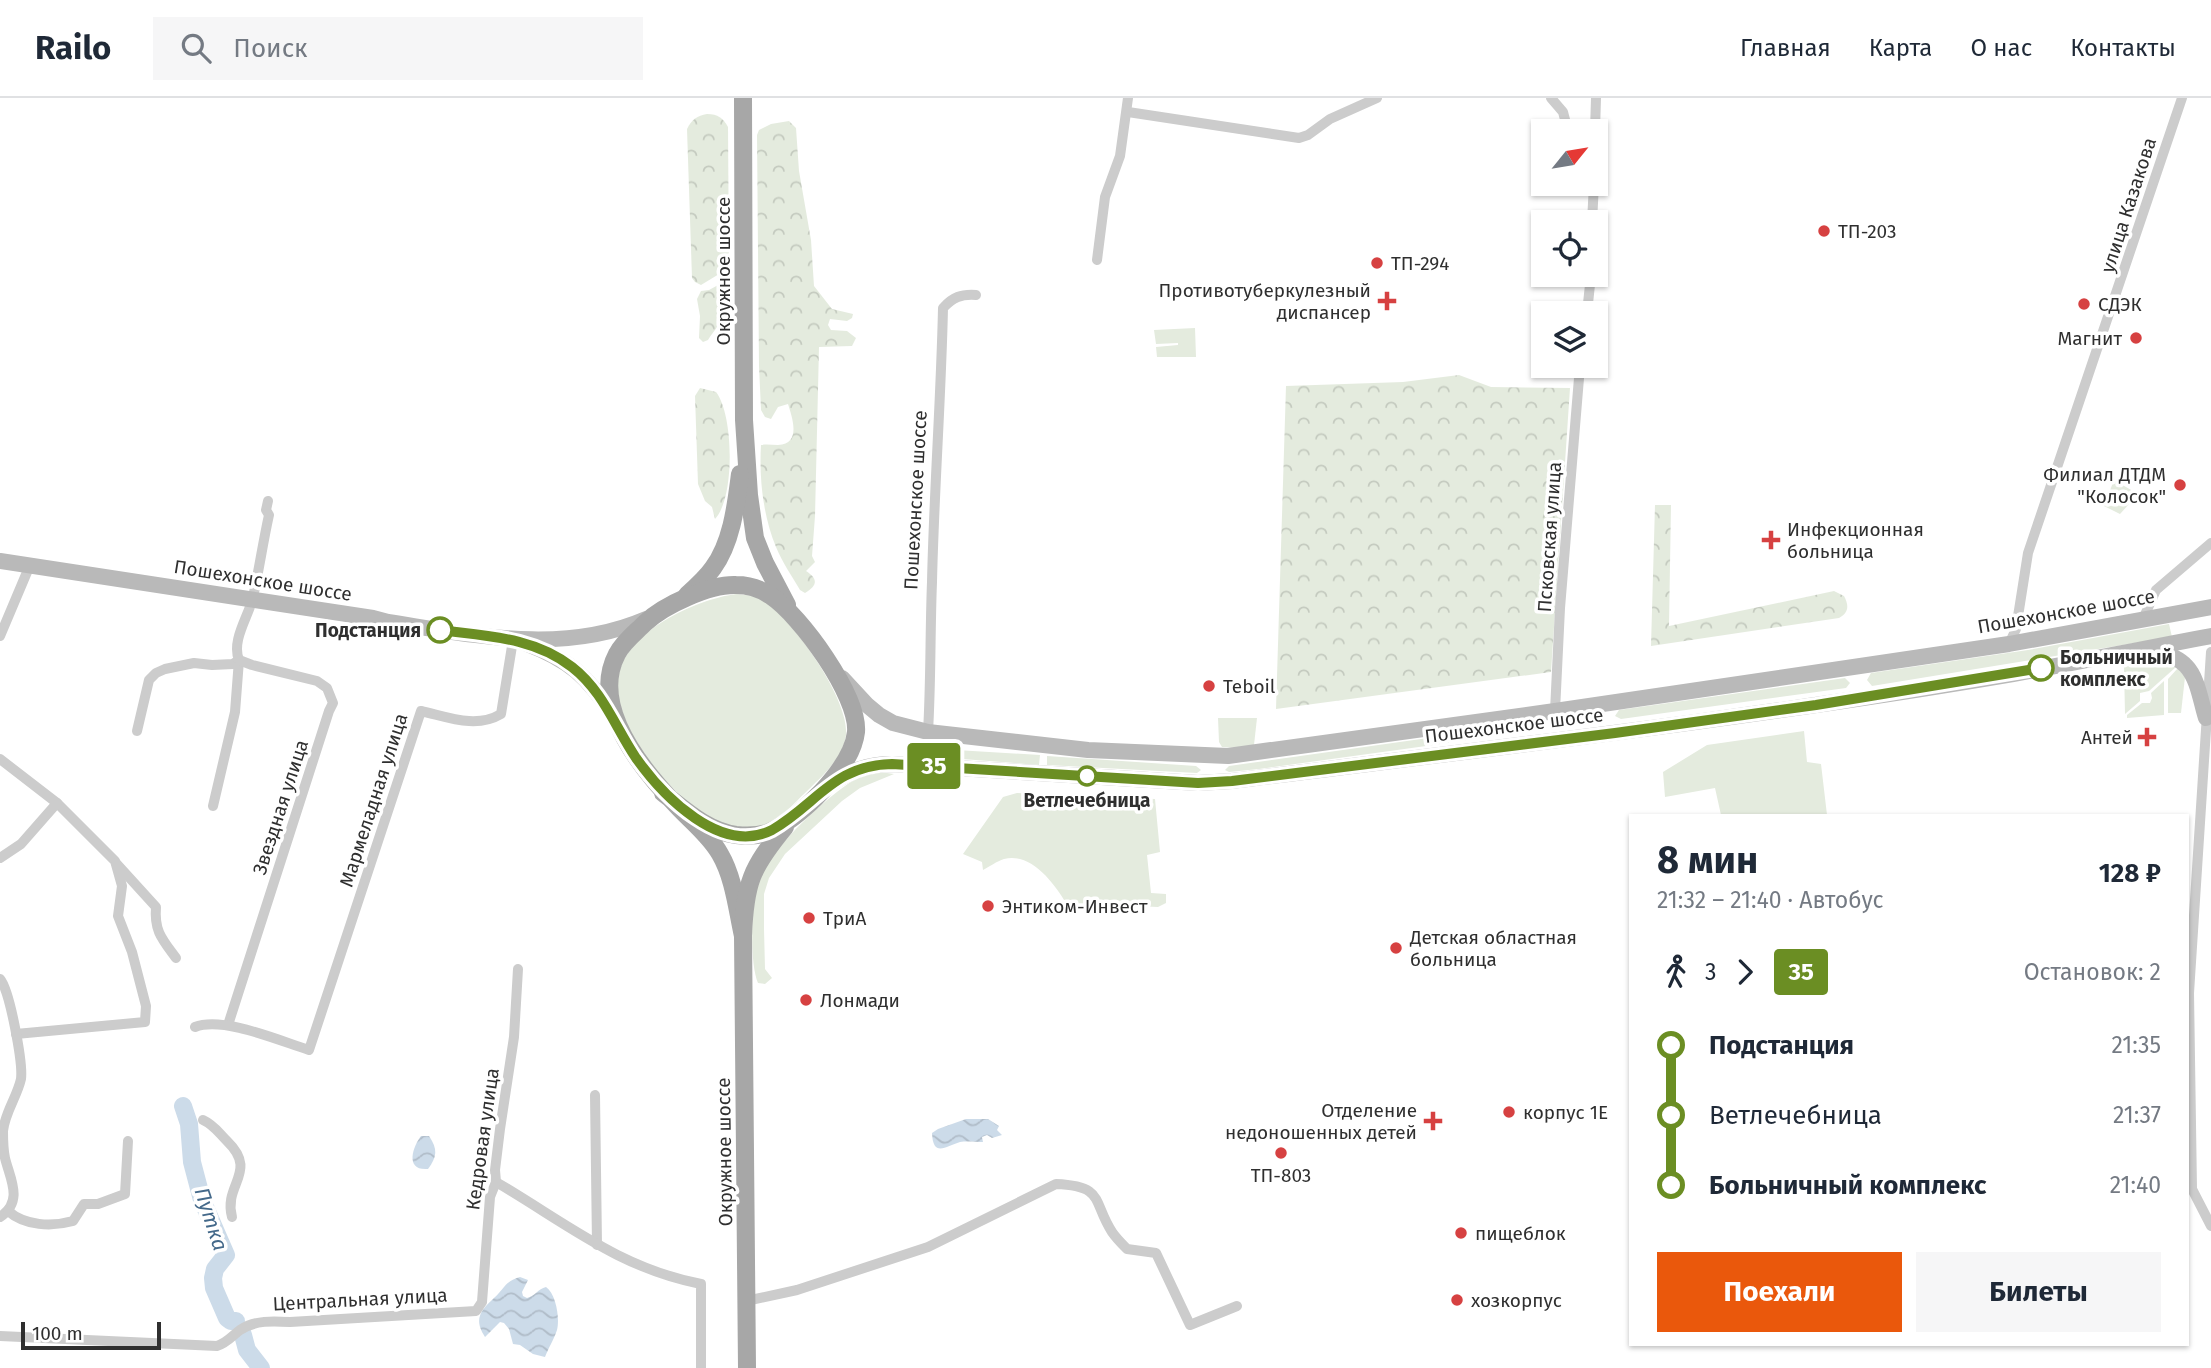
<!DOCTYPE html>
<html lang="ru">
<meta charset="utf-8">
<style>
:root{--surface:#fff;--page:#f6f6f7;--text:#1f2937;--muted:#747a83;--line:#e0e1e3;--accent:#ea580c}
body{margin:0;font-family:"Fira Sans",sans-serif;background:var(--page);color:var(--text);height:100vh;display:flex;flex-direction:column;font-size:26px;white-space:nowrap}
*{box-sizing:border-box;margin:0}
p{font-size:23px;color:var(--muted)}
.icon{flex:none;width:38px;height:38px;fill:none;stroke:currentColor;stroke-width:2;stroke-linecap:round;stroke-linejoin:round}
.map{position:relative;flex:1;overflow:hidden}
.sheet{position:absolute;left:1629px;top:716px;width:560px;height:532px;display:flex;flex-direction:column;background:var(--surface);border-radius:0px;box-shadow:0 2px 5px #0004}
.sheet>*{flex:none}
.badge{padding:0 14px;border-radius:5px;font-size:24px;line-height:46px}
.needle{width:46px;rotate:60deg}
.controls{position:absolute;left:1531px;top:21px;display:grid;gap:14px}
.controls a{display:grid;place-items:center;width:77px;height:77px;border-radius:0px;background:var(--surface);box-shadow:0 2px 5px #0004;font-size:35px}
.scale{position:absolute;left:21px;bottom:18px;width:140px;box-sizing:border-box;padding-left:7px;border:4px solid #2f2f2f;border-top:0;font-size:19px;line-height:24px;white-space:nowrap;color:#2f2f2f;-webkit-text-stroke:5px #fff;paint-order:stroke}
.map>.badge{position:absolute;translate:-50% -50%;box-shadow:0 0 0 4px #fff}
.legs{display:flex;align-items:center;gap:10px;height:77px;padding:0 28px;font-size:23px}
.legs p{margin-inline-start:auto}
.summary{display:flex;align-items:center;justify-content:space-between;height:119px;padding:0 28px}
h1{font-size:38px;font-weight:700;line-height:52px}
.cta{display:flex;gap:14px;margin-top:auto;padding:14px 28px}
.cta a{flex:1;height:80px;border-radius:0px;background:var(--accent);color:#fff;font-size:28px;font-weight:700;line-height:80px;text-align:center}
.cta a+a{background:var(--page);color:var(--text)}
ul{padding:0 28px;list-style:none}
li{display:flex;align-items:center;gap:24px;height:70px;font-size:26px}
li i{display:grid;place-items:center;width:10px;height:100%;margin:0 9px;background:currentColor}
li i::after{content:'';width:18px;height:18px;margin:-9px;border:5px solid;border-radius:50%;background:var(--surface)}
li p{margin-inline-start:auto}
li:first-child i{background:linear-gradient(#0000 50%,currentColor 0)}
li:last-child i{background:linear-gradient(currentColor 50%,#0000 0)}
header{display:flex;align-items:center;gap:42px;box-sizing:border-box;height:98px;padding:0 35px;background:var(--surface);border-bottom:2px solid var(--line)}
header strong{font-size:33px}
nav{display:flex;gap:38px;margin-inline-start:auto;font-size:24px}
.search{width:490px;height:63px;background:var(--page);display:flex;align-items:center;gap:18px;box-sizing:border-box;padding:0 24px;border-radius:0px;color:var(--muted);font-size:26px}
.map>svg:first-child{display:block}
.green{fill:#e4ebde}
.forest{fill:url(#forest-crowns)}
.water{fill:url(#water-waves)}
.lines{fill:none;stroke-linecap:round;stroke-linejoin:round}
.river{stroke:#ccdbe9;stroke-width:18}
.street{stroke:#ccc;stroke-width:10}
.secondary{stroke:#b9b9b9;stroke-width:16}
.primary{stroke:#a7a7a7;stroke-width:18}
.line-1-casing{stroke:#fff;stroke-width:16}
.line-1{stroke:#6b8e23;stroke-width:10}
.poi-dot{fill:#d64141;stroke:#fff;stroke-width:2.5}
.stop-1-dot{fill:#fff;stroke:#6b8e23;stroke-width:3.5}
.labels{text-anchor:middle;stroke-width:7;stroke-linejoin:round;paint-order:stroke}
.street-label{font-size:19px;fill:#2f2f2f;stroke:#fff}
.poi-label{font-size:19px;fill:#2f2f2f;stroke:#fff;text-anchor:start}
.stop-label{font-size:19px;font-weight:bold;fill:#2f2f2f;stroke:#fff;text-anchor:end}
.water-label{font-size:21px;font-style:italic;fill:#44698a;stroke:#fff}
</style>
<header>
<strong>Railo</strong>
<div class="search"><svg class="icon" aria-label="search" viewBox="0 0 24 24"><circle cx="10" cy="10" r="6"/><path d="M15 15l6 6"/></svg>Поиск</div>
<nav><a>Главная</a><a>Карта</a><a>О нас</a><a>Контакты</a></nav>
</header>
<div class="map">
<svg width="2211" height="1270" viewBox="0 0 2211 1270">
<defs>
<pattern id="forest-crowns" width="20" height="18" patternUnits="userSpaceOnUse" patternTransform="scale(1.75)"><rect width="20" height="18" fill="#e4ebde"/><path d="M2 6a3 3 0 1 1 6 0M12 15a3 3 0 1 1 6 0" fill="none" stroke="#c4cabf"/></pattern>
<pattern id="water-waves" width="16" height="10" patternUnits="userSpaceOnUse" patternTransform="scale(1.75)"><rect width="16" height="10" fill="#ccdbe9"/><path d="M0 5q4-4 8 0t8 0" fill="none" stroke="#b0bcc8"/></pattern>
</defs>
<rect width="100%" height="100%" fill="#fff"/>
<g class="green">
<path d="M1195,230L1196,259H1157L1156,249L1178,247V245L1156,246L1154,232Z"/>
<path d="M2114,382L2138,396L2120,416L2104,408Z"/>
<path d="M736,496C745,497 753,497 761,501C791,518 850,602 846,637C843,661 820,680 804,696C791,708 776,727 757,729C740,732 720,728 706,719C670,695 612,627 618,581C624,534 694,502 736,496Z"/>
<path d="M2169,526L2172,539L1872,588L1867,582L1871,575L2028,552Z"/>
<path d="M2157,563L2176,569L2149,593L2140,595V603L2125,616L2124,569Z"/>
<path d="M2178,570L2185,579L2181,615H2168V581Z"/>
<path d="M1845,580L1850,585L1846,590L1621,621L1615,618L1619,612Z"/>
<path d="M2164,583V617L2127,620V617L2142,605H2150L2152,600L2151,595Z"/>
<path d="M1218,620H1257L1254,647L1237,650L1222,649L1219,644Z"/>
<path d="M1534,625L1536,628L1535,633L1259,671L1229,674L1225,672L1229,668Z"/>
<path d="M1804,633L1807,664L1821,666L1827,717H1721L1715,690L1665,699L1663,674L1707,647Z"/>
<path d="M923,650L1040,657L1039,667L923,658L918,654Z"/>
<path d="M1047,658L1196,668L1201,672L1197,675L1047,667Z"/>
<path d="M880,674L894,676L860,690L842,703L785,756L769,780L764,796V831L765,871L772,880L765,886L758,885C749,864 751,800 760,778C773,749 827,698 854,682C862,678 871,676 880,674Z"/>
<path d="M1017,695L1155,701L1160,754L1147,757L1151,795L1166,796V805L1158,809L1066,805C1054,785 1031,754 1004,761C997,763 989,769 983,772L982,764L963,756L1003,699Z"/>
</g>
<g class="forest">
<path d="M707,16C718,16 723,20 728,29L729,170L701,187L695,184L692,180L687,31C692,21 697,18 707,16Z"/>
<path d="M789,23L796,30L799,73L811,142L814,188L832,211L853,216L852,220L847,223L830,221L828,227L831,232L847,233L856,240L852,248L819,249L815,418L812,458L815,464L806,473C817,480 819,487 805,495L800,492C792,478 782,464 776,449C763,418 759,380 761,347C767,346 772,347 778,347C802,346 792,319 788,306L778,309L771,321L765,319L761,312L759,268L757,37L759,32L771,26Z"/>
<path d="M720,186H726L731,192C732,218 720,223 708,242L703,244L699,240L700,218L697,201L701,193L709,192Z"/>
<path d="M1459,277L1491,289L1570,290L1551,574L1276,611L1286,288L1403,284Z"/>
<path d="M700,290L716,294C734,317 735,400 715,421L712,409L705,403L698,386L695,298Z"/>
<path d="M1655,407H1671L1669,528L1834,493L1844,498C1849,507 1849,515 1839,520L1651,548Z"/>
</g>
<g class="water">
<path d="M966,1021H988L999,1028L997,1032L1002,1037L992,1040L987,1037L982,1039L983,1044C976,1044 967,1043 960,1044C946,1048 933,1060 932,1035L938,1031Z"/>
<path d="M421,1038H429C438,1051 437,1059 428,1071C405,1073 412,1050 421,1038Z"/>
<path d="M520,1179L528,1182L522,1194L523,1198L527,1200C535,1198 538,1191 546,1189C556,1196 560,1220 557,1232C554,1241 548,1251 545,1259L533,1256L520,1247L513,1246L509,1231L504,1225L500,1224L485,1239C473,1221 481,1212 494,1200C505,1190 504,1184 520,1179Z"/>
</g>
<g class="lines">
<g class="river">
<path d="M183,1008L189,1026L192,1064L202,1102L226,1157L215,1171L213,1180L214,1190L227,1220L231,1223H236"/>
<path d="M243,1237L247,1252L261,1270"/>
</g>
<g class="street">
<path d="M1551,0L1563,14L1568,33"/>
<path d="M1128,14L1299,40L1308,37L1330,21L1377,0"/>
<path d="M1595,33L1596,0"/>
<path d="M1592,124L1594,86"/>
<path d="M1097,162L1105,99L1120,58L1128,0"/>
<path d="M1587,215L1591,177"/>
<path d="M2143,521L2156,492L2211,445"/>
<path d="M0,538L30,467"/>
<path d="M2009,546L2016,531L2028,455L2182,0"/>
<path d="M2211,554L2189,895L2192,1091L2211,1128"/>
<path d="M1555,613L1560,510L1580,268"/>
<path d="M137,633L149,582L156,575L165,571L194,565L212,567L233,566L239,562"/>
<path d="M928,634C931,584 930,534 932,484C934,393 941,302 943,210C953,199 961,196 976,197"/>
<path d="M0,661L57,705L115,763L122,788L118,818L132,854L146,908L145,924L16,936"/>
<path d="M213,708L235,614L239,562C231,542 249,518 253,499C259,472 263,444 269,417L266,412L268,403"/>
<path d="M0,760L21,746L57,705"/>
<path d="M116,765L156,809C154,833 162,841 176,860"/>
<path d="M0,881C10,893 23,965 21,981C17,999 5,1014 3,1033C3,1042 3,1051 5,1060C10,1081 24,1103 0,1119"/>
<path d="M228,927L329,613L333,605L327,590L317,583L252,567L239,562"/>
<path d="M195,929C223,918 280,943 309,952L421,613C448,619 476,631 501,616L513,542"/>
<path d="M595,997L597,1147"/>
<path d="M203,1022C214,1027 218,1034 227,1043C259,1074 223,1086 232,1119"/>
<path d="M496,1084C566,1125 619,1170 701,1186V1270"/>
<path d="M8,1113C25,1128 52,1129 73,1123L84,1106H98L125,1096L128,1043"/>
<path d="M746,1203L797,1192L928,1149L1056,1086C1105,1088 1092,1103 1112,1134C1116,1140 1122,1146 1127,1151L1156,1155L1190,1227L1237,1208"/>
<path d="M0,1238L217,1248C227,1245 232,1238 240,1232C255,1222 273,1223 290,1224L476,1213L482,1204L490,1099L496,1084L495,1072L500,1031L514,939L518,871"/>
</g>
<g class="secondary">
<path d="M0,463L373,520L388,524C474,537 563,557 646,521"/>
<path d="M525,545C569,562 588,578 613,618"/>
<path d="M2152,550C2163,555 2178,559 2186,568C2198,580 2201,605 2206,620"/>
<path d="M842,580L867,607L879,617L893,625L928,634L1088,652L1228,658L1555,613L2009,546L2211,509"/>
<path d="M830,687C850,673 867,666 892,666L1198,685L1232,683C1493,650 1754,620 2013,576C2080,564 2145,550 2211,538"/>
</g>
<g class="primary">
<path d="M743,0L744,322L749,397L755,440L765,465L787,507"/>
<path d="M687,497C696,489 706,480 713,470C732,444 736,407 740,376"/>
<path d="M663,695C685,712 707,733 736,737C746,738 757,738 767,735C799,722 852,670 856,634C859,598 800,517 771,498C761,491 749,487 736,487C710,486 664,507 645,525C635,535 623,544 617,556C589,609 644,674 678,709C692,724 710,738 720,756C734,780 737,811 743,838"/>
<path d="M747,1270L743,838C745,785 751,770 785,729"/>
</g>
</g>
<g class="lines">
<g class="line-1-casing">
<path id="line-1" d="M440,532C486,538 534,539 572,569C603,593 615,629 636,660C663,698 721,758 772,732C817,706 834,667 892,666L1198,685L1232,683L1615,635L1816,607L2041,570"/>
</g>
<use href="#line-1" class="line-1"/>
</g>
<g class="poi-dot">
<circle cx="1824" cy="133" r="7"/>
<circle cx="1377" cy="165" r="7"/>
<path d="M1383.5 192.5h7v7h7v7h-7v7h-7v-7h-7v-7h7z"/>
<circle cx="2084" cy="206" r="7"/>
<circle cx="2136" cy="240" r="7"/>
<circle cx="2180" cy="387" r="7"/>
<path d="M1767.5 431.5h7v7h7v7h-7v7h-7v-7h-7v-7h7z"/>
<circle cx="1209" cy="588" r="7"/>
<path d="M2143.5 628.5h7v7h7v7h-7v7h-7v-7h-7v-7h7z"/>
<circle cx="988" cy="808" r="7"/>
<circle cx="809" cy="820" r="7"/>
<circle cx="1396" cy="850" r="7"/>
<circle cx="806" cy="902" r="7"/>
<circle cx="1509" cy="1014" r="7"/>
<path d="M1429.5 1012.5h7v7h7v7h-7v7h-7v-7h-7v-7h7z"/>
<circle cx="1281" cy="1055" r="7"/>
<circle cx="1461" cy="1135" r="7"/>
<circle cx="1457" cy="1202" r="7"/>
</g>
<g class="stop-1-dot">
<circle cx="440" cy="532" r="12"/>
<circle cx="2041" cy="570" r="12"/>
<circle cx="1087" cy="678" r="9"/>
</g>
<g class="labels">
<g class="street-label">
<text transform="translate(2128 107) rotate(-72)" y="7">улица Казакова</text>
<text transform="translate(723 173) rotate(-90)" y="7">Окружное шоссе</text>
<text transform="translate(915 402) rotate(-87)" y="7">Пошехонское шоссе</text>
<text transform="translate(1549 439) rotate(-86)" y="7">Псковская улица</text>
<text transform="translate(263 482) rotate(9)" y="7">Пошехонское шоссе</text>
<text transform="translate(2066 513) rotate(-10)" y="7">Пошехонское шоссе</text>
<text transform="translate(1514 627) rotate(-7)" y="7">Пошехонское шоссе</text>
<text transform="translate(373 702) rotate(-72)" y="7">Мармеладная улица</text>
<text transform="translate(280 709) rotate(-72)" y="7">Звездная улица</text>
<text transform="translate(482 1041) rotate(-82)" y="7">Кедровая улица</text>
<text transform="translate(724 1054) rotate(-91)" y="7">Окружное шоссе</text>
<text transform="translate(360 1201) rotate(-3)" y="7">Центральная улица</text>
</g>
<g class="poi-label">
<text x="1838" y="140">ТП-203</text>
<text x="1391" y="172">ТП-294</text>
<text x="1371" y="199" text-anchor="end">Противотуберкулезный<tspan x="1371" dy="22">диспансер</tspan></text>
<text x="2098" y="213">СДЭК</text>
<text x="2122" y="247" text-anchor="end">Магнит</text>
<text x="2166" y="383" text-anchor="end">Филиал ДТДМ<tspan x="2166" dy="22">"Колосок"</tspan></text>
<text x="1787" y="438">Инфекционная<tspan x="1787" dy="22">больница</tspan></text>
<text x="1223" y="595">Teboil</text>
<text x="2133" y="646" text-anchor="end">Антей</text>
<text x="1002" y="815">Энтиком-Инвест</text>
<text x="823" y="827">ТриА</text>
<text x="1410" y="846">Детская областная<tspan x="1410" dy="22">больница</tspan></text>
<text x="820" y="909">Лонмади</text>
<text x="1417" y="1019" text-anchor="end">Отделение<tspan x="1417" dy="22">недоношенных детей</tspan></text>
<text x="1523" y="1021">корпус 1Е</text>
<text x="1281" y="1084" text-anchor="middle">ТП-803</text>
<text x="1475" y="1142">пищеблок</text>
<text x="1471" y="1209">хозкорпус</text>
</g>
<g class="stop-label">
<text x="421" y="539">Подстанция</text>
<text x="2060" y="566" text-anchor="start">Больничный<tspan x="2060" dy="22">комплекс</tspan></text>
<text x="1087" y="709" text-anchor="middle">Ветлечебница</text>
</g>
<g class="water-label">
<text transform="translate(211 1121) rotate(72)" y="7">Путка</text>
</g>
</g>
</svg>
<div class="controls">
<a><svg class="needle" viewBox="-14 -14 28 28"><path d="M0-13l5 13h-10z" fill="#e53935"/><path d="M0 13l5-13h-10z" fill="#747a83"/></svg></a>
<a><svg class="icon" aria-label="locate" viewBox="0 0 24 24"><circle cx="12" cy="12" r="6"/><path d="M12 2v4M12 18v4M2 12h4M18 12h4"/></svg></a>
<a><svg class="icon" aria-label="layers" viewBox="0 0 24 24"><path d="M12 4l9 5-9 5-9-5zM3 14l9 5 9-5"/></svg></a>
</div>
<div class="scale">100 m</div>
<b class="badge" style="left:934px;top:668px;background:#6b8e23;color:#fff">35</b>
<section class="sheet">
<div class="summary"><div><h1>8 мин</h1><p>21:32 – 21:40 · Автобус</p></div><b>128 ₽</b></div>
<div class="legs"><svg class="icon" aria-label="walk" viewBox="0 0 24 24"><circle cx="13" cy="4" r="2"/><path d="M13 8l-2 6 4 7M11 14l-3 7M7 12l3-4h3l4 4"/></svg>3<svg class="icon" aria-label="forward" viewBox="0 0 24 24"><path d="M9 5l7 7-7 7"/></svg><b class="badge" style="background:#6b8e23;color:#fff">35</b><p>Остановок: 2</p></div>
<ul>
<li><i style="color:#6b8e23"></i><b>Подстанция</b><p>21:35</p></li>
<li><i style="color:#6b8e23"></i><span>Ветлечебница</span><p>21:37</p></li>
<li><i style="color:#6b8e23"></i><b>Больничный комплекс</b><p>21:40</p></li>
</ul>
<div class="cta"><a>Поехали</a><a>Билеты</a></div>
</section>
</div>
